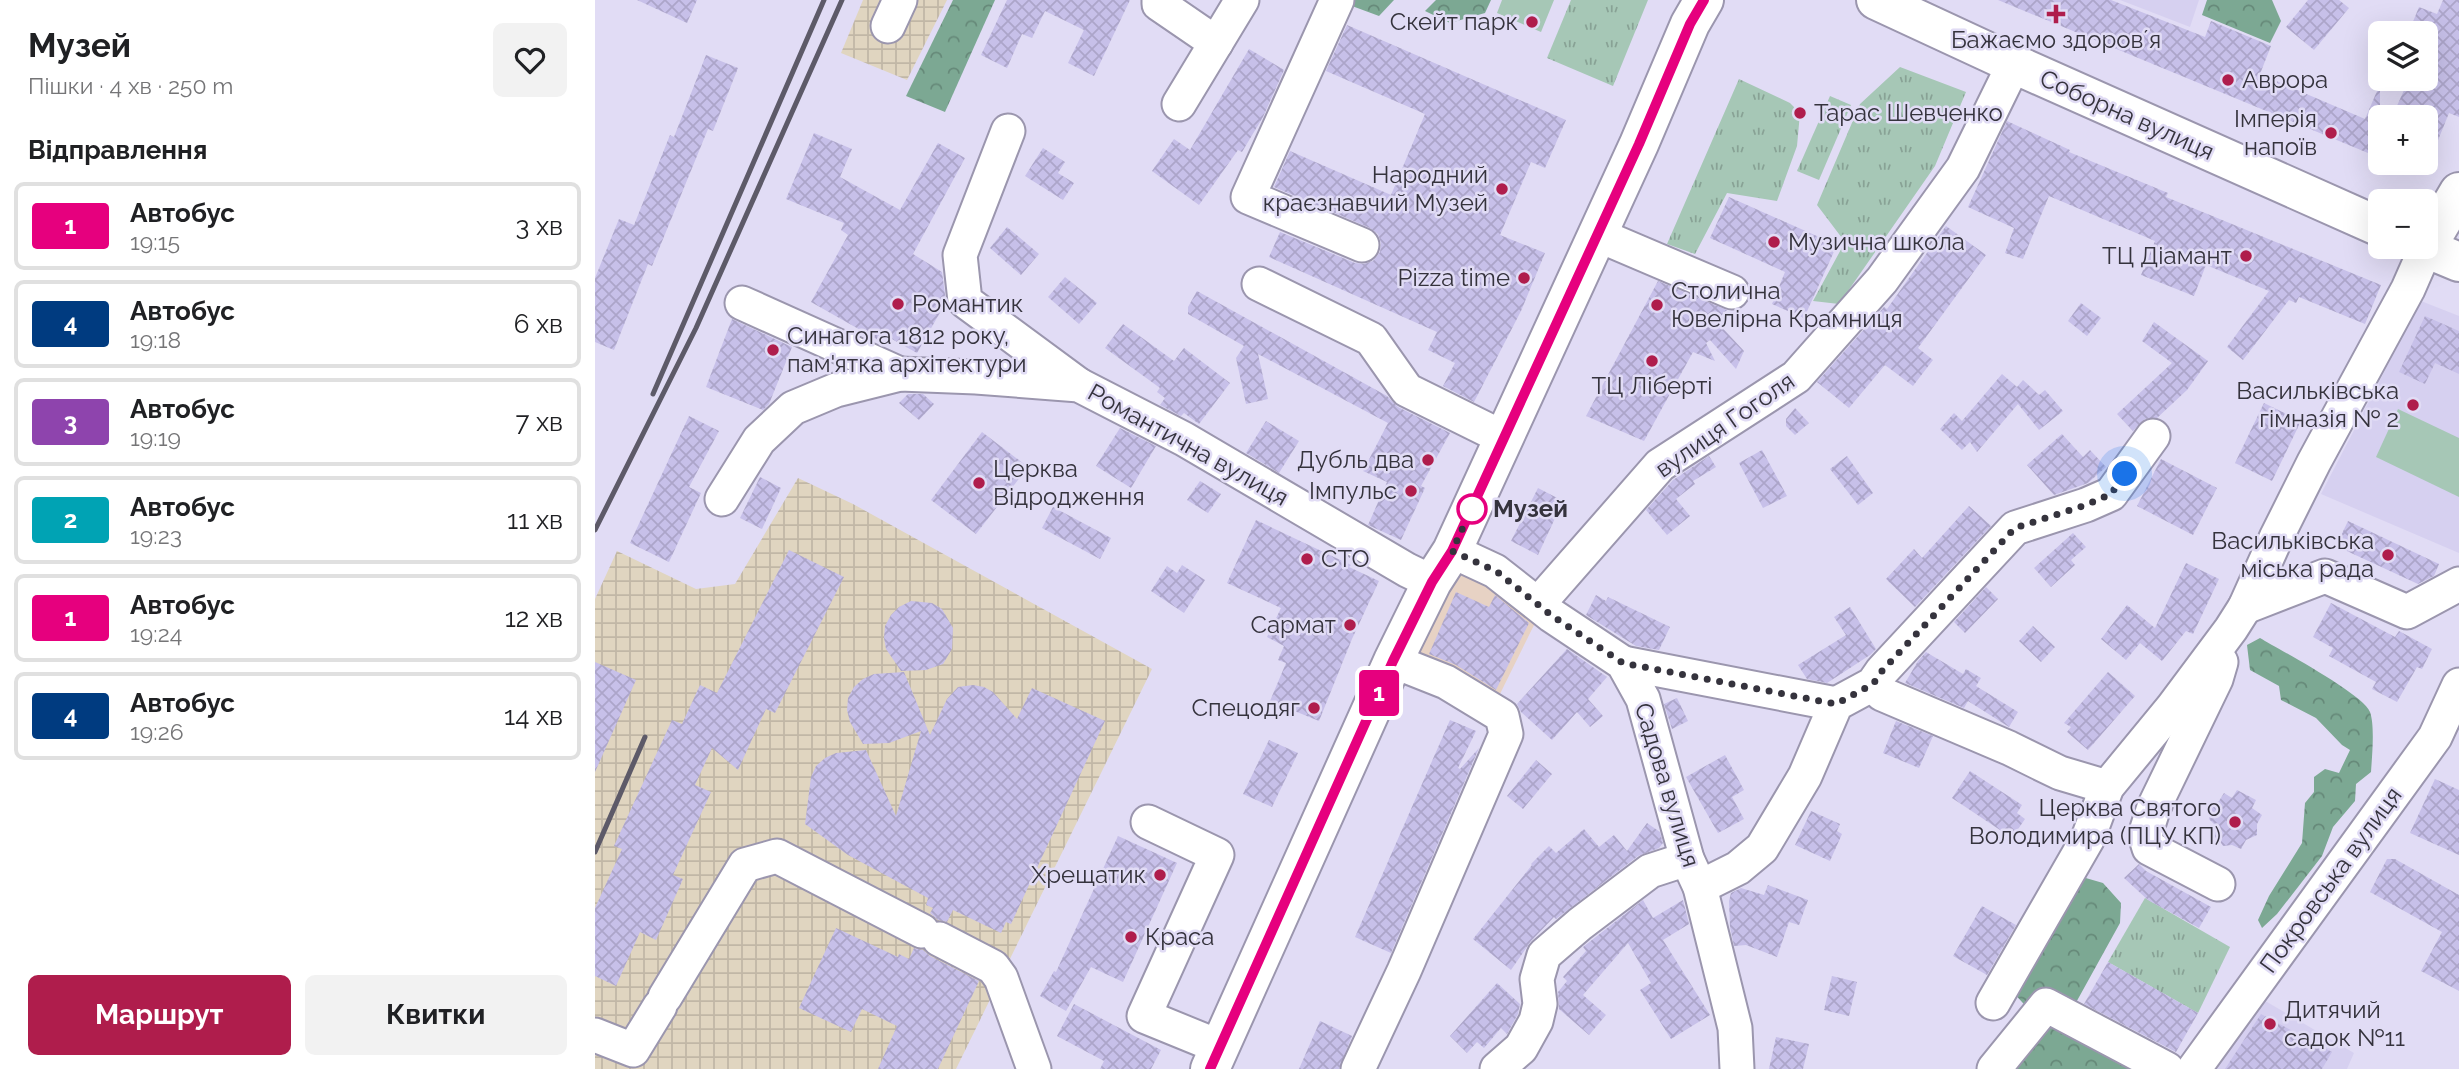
<!DOCTYPE html>
<html lang="uk">
<meta charset="utf-8">
<style>
:root{--surface:#fff;--page:#f2f2f2;--text:#202124;--muted:#757577;--line:#e0e0e0;--accent:#af1d4c}
body{margin:0;font-family:Raleway,sans-serif;background:var(--page);color:var(--text);height:100vh;display:flex;flex-direction:column;font-size:26px;white-space:nowrap}
*{box-sizing:border-box;margin:0}
p{font-size:23px;color:var(--muted)}
.icon{flex:none;width:38px;height:38px;fill:none;stroke:currentColor;stroke-width:2;stroke-linecap:round;stroke-linejoin:round}
.map{position:relative;flex:1;overflow:hidden}
.side{display:flex;flex-direction:column;background:var(--surface);width:595px}
.side>*{flex:none}
.badge{padding:0 14px;border-radius:5px;font-size:24px;line-height:46px}
.buttons{position:absolute;left:1773px;top:21px;display:grid;gap:14px}
.buttons a{display:grid;place-items:center;width:70px;height:70px;border-radius:10px;background:var(--surface);box-shadow:0 7px 28px #0002;font-size:35px}
.you{position:absolute;width:35px;height:35px;margin:-18px;border:5px solid #fff;border-radius:50%;background:#1a73e8;box-shadow:0 0 0 10px #1a73e833}
.map>.badge{position:absolute;translate:-50% -50%;box-shadow:0 0 0 4px #fff}
h2{padding:0 28px;font-size:26px;line-height:63px}
.round{display:grid;place-items:center;flex:none;width:74px;height:74px;border-radius:10px;background:var(--page)}
.headline{display:flex;align-items:center;justify-content:space-between;height:119px;padding:0 28px}
h1{font-size:33px;font-weight:700;line-height:52px}
.button{display:flex;gap:14px;margin-top:auto;padding:14px 28px}
.button a{flex:1;height:80px;border-radius:10px;background:var(--accent);color:#fff;font-size:28px;font-weight:700;line-height:80px;text-align:center}
.button a+a{background:var(--page);color:var(--text)}
ul{padding:0;list-style:none}
li{display:flex;align-items:center;gap:21px;height:88px;margin:0 14px 10px;padding:0 14px;border:4px solid var(--line);border-radius:10px}
li div{flex:1}
li b{display:block;font-size:26px}
li em{font-style:normal}
li .badge{min-width:77px;font-weight:700;text-align:center}
main{display:flex;flex:1;min-height:0}
.map>svg:first-child{display:block}
.commercial{fill:#e7d2c4}
.industrial{fill:url(#industrial-grid)}
.built{fill:#d6d0f0}
.grass{fill:url(#grass-tufts)}
.forest{fill:url(#forest-crowns)}
.pitch{fill:#a6c7b6}
.building{fill:url(#building-cross-hatch)}
.lines{fill:none;stroke-linecap:round;stroke-linejoin:round}
.minor-casing{stroke:#9b96ae;stroke-width:37}
.major-casing{stroke:#9b96ae;stroke-width:42}
.minor{stroke:#fff;stroke-width:33}
.major{stroke:#fff;stroke-width:38}
.rail{stroke:#5d5a68;stroke-width:5}
.line-casing{stroke:#fff;stroke-width:16}
.line{stroke:#e6007e;stroke-width:10}
.walk{stroke:#35333d;stroke-width:7;stroke-dasharray:0 12.6}
.poi-dot{fill:#af1d4c;stroke:#e1dcf5;stroke-width:2.5}
.stop-dot{fill:#fff;stroke:#e6007e;stroke-width:3.5}
.labels{text-anchor:middle;stroke-width:5;stroke-linejoin:round;paint-order:stroke}
.poi-label{font-size:24px;fill:#35333d;stroke:#e1dcf5;text-anchor:end}
.street-label{font-size:24px;fill:#35333d;stroke:#e1dcf5}
.stop-label{font-size:24px;font-weight:bold;fill:#35333d;stroke:#e1dcf5;text-anchor:start}
</style>
<main>
<section class="side">
<div class="headline"><div><h1>Музей</h1><p>Пішки · 4 хв · 250 m</p></div><a class="round"><svg class="icon" aria-label="heart" viewBox="0 0 24 24"><path d="M12 20l-8-8c-3-5 5-10 8-4 3-6 11-1 8 4z"/></svg></a></div>
<h2>Відправлення</h2>
<ul>
<li><span class="badge" style="background:#e6007e;color:#fff">1</span><div><b>Автобус</b><p>19:15</p></div><em>3 хв</em></li>
<li><span class="badge" style="background:#003b80;color:#fff">4</span><div><b>Автобус</b><p>19:18</p></div><em>6 хв</em></li>
<li><span class="badge" style="background:#8e44ad;color:#fff">3</span><div><b>Автобус</b><p>19:19</p></div><em>7 хв</em></li>
<li><span class="badge" style="background:#00a3b4;color:#fff">2</span><div><b>Автобус</b><p>19:23</p></div><em>11 хв</em></li>
<li><span class="badge" style="background:#e6007e;color:#fff">1</span><div><b>Автобус</b><p>19:24</p></div><em>12 хв</em></li>
<li><span class="badge" style="background:#003b80;color:#fff">4</span><div><b>Автобус</b><p>19:26</p></div><em>14 хв</em></li>
</ul>
<div class="button"><a>Маршрут</a><a>Квитки</a></div>
</section>
<div class="map">
<svg width="1864" height="1069" viewBox="0 0 1864 1069">
<defs>
<pattern id="industrial-grid" width="8" height="8" patternUnits="userSpaceOnUse" patternTransform="scale(1.75)"><rect width="8" height="8" fill="#e0d5c0"/><path d="M0 4h8M4 0v8" fill="none" stroke="#c1b7a6"/></pattern>
<pattern id="grass-tufts" width="24" height="20" patternUnits="userSpaceOnUse" patternTransform="scale(1.75)"><rect width="24" height="20" fill="#a6c7b6"/><path d="M3 7l-1-3M5 7V3M7 7l1-3M15 17l-1-3M17 17v-4M19 17l1-3" fill="none" stroke="#88a295"/></pattern>
<pattern id="forest-crowns" width="20" height="18" patternUnits="userSpaceOnUse" patternTransform="scale(1.75)"><rect width="20" height="18" fill="#7ca893"/><path d="M2 6a3 3 0 1 1 6 0M12 15a3 3 0 1 1 6 0" fill="none" stroke="#668979"/></pattern>
<pattern id="building-cross-hatch" width="8" height="8" patternUnits="userSpaceOnUse" patternTransform="scale(1.75)"><rect width="8" height="8" fill="#c7c0e9"/><path d="M0 0l8 8M0 8l8-8" fill="none" stroke="#aca5c9"/></pattern>
</defs>
<rect width="100%" height="100%" fill="#e1dcf5"/>
<path class="commercial" d="M857,551L944,615L902,700L798,661Z"/>
<g class="industrial">
<path d="M268,0H352L312,80L246,53Z"/>
<path d="M203,478L258,504L557,669L361,1069H0V599L22,551L101,589L140,584Z"/>
</g>
<g class="built">
<path d="M1525,0H1604L1595,27Z"/>
<path d="M1826,301L1864,316V553L1726,494Z"/>
<path d="M1660,995L1759,1053L1752,1069H1610Z"/>
</g>
<g class="grass">
<path d="M976,0H1053L1018,86L952,58Z"/>
<path d="M1305,67L1371,92L1340,166L1244,304L1218,301L1250,242L1222,205L1265,104Z"/>
<path d="M1144,79L1195,103L1205,113L1202,146L1182,201L1132,193L1100,254L1072,244Z"/>
<path d="M1235,96L1256,105L1224,180L1202,171Z"/>
<path d="M1550,898L1635,947L1603,1013L1513,962Z"/>
</g>
<g class="forest">
<path d="M358,0H400L350,112L311,96Z"/>
<path d="M752,0H799L784,16L757,6Z"/>
<path d="M841,0H896L890,13L855,23L830,11Z"/>
<path d="M1612,0H1677L1686,21L1675,43L1607,15Z"/>
<path d="M1665,638C1685,650 1768,694 1775,712C1780,726 1777,756 1776,772L1761,784L1760,801L1738,827L1727,856L1682,914L1667,928L1663,920L1674,896L1707,843L1710,803L1719,792V777L1730,769L1744,773L1755,750L1747,745L1721,718L1686,700L1684,686L1655,670L1652,645Z"/>
<path d="M1477,874L1508,883L1526,903L1525,923L1478,1008L1542,1069H1407L1439,1015L1415,989Z"/>
</g>
<g class="pitch">
<path d="M907,0H959L946,32L902,13Z"/>
<path d="M1803,409L1864,438V497L1781,457Z"/>
</g>
<g class="building">
<path d="M42,0H102L92,23Z"/>
<path d="M412,0H535L499,76L473,63L489,30L450,11L437,38L427,34L412,68L386,55Z"/>
<path d="M1403,0H1516L1610,37L1616,21L1676,46L1665,74L1770,119L1785,84V158Z"/>
<path d="M1713,0H1744L1754,8L1719,50L1691,27Z"/>
<path d="M1848,0H1864V117L1854,113L1831,170L1830,117H1797L1814,79H1830V30L1817,24L1824,7L1842,14Z"/>
<path d="M752,25L971,120L950,168L936,162L905,235L950,253L926,311L879,402L848,386L860,363L833,350L842,332L674,257L685,232L760,263L769,264L778,261L785,252L786,243L783,234L775,228L679,187L695,151L796,195L830,114L731,71Z"/>
<path d="M654,49L689,70L668,117L647,152L643,150L604,205L557,171L579,139L595,150Z"/>
<path d="M111,55L143,68L118,131L113,129L57,266L53,264L19,350L0,342V278L24,219L39,225L75,135L79,137Z"/>
<path d="M1412,121L1475,150L1474,152L1573,193L1571,197L1786,285L1770,324L1704,297L1701,303L1694,300L1648,360L1632,347L1674,291L1611,265L1599,296L1546,275L1560,241L1454,196L1428,259L1410,253L1419,228L1373,207Z"/>
<path d="M219,133L257,149L245,177L305,210L343,143L370,158L318,254L347,272L351,302L322,353L286,333L283,340L216,302L253,235L246,230L249,223L191,199Z"/>
<path d="M448,148L470,162L463,173L479,183L468,200L430,176Z"/>
<path d="M1134,197L1242,245L1209,318L1177,304L1190,272L1115,238Z"/>
<path d="M1351,226L1391,255L1323,348L1338,360L1318,386L1290,365L1254,408L1222,382L1289,307L1292,309Z"/>
<path d="M412,227L444,254L426,275L395,248Z"/>
<path d="M470,277L502,303L484,324L453,297Z"/>
<path d="M1063,281L1132,310L1121,321L1149,351L1141,369L1115,340L1111,343L1120,361L1098,352L1049,441L991,416Z"/>
<path d="M602,291L792,396L803,407L855,433L826,486L830,488L806,540L773,525L792,482L768,471L793,423L663,354L673,399L651,404L641,358L649,346L593,314V307Z"/>
<path d="M1486,303L1506,318L1492,336L1473,321Z"/>
<path d="M1830,316L1864,331V374L1840,363L1830,384L1804,372Z"/>
<path d="M137,319L197,347L174,404L168,410L111,387Z"/>
<path d="M1559,322L1613,361L1592,390L1562,418L1550,419L1538,431L1522,414L1577,363L1547,341Z"/>
<path d="M528,324L579,361L589,348L635,383L604,424L589,413L586,416L565,405L570,398L562,392L565,388L510,348Z"/>
<path d="M1407,374L1422,387L1428,380L1444,395L1450,390L1468,411L1444,430L1423,404L1382,452L1375,442L1367,450L1345,429L1359,413L1367,421Z"/>
<path d="M313,394H328L339,404L324,420L304,403Z"/>
<path d="M1669,403L1706,421L1677,481L1640,463Z"/>
<path d="M1200,408L1214,423L1200,435L1191,426V419Z"/>
<path d="M94,416L124,431L94,487L106,493L74,562L35,543Z"/>
<path d="M671,421L704,441L684,473L651,453Z"/>
<path d="M525,428L561,446L536,488L501,466Z"/>
<path d="M387,432L433,467L381,534L336,500Z"/>
<path d="M1467,434L1488,457L1495,450L1511,467L1493,483L1459,495L1432,465Z"/>
<path d="M1167,450L1192,496L1168,508L1144,463Z"/>
<path d="M1114,456L1121,467L1098,481L1100,484L1081,499L1095,516L1072,535L1051,510L1078,480Z"/>
<path d="M1252,456L1278,493L1263,505L1235,469Z"/>
<path d="M1566,459L1622,488L1598,535L1542,506Z"/>
<path d="M165,477L186,488L167,529L145,518Z"/>
<path d="M605,481L626,494L613,513L592,500Z"/>
<path d="M943,488L968,501L943,555L916,541Z"/>
<path d="M1374,506L1396,526L1320,607L1291,579L1319,549L1327,558Z"/>
<path d="M458,507L516,538L505,559L447,528Z"/>
<path d="M661,520L756,565L754,567L784,581L757,639L724,721L675,701L691,663L683,660L689,646L672,637L686,608L632,583Z"/>
<path d="M1753,521L1844,564L1839,576L1823,584L1741,546Z"/>
<path d="M1478,533L1491,547L1476,560L1480,565L1456,587L1439,568Z"/>
<path d="M194,550L249,577L180,713L171,709L143,770L117,748L100,785L116,792L78,875L88,879L61,940L45,932L21,986L0,976V908L27,849L19,846L77,720L87,724L105,685L122,693Z"/>
<path d="M1591,563L1624,579L1598,634L1591,631L1567,661L1545,643L1531,660L1506,639L1532,605L1560,628Z"/>
<path d="M587,565L610,580L589,613L556,591L572,566L582,573Z"/>
<path d="M1391,587L1403,599L1370,633L1359,622Z"/>
<path d="M861,592L894,607L900,595L934,623L901,690L861,665L834,654Z"/>
<path d="M1001,595L1011,601L1013,597L1075,627L1064,650L1041,646L991,615Z"/>
<path d="M316,601L337,603L347,609L358,628L357,649L348,664L331,670L306,671L291,649L289,638L290,626L296,615L304,607Z"/>
<path d="M1736,603L1800,637L1804,631L1837,649L1827,669L1822,667L1802,702L1777,689L1781,682L1734,656L1738,648L1718,637Z"/>
<path d="M1255,607L1281,649L1275,655L1232,683L1212,679L1203,665L1251,635L1239,617Z"/>
<path d="M1438,626L1460,647L1446,662L1424,641Z"/>
<path d="M972,649L1012,677L993,699L1008,716L995,727L982,712L957,740L926,712L922,704Z"/>
<path d="M1331,652L1368,674L1371,669L1386,678L1381,686L1423,712L1414,727L1373,701L1369,708L1310,683L1323,661Z"/>
<path d="M0,662L41,680L0,772Z"/>
<path d="M309,672L335,735L352,699L363,687L378,685L389,687L398,692L422,719L437,688L510,721L416,924L411,922L406,933L358,910L352,922L343,920L335,913L338,908L331,905L333,898L253,855L210,824L216,777L221,766L230,758L241,753L271,750L301,816L326,731L294,743L268,744L255,722L252,710L253,698L259,687L268,679L279,674Z"/>
<path d="M1513,672L1540,696L1493,750L1472,732L1476,727L1469,723Z"/>
<path d="M1082,698L1093,721L1077,729L1069,704Z"/>
<path d="M855,720L881,731L863,768L865,769L884,748L796,953L760,937Z"/>
<path d="M1301,721L1338,736L1324,768L1288,753Z"/>
<path d="M674,740L703,753L677,807L648,794Z"/>
<path d="M1130,755L1149,790L1137,797L1149,819L1123,833L1091,777Z"/>
<path d="M941,760L957,774L928,809L912,796Z"/>
<path d="M1375,771L1427,805L1422,813L1430,819L1417,838L1357,798Z"/>
<path d="M1840,779L1864,790V855L1815,833Z"/>
<path d="M1642,790L1661,800L1657,808L1667,815L1662,824V835L1651,840L1646,849L1637,845L1628,846L1624,840L1615,834L1621,826L1614,819L1618,804L1624,801L1629,793L1637,798Z"/>
<path d="M1216,811L1245,824L1242,831L1247,834L1235,861L1200,845Z"/>
<path d="M1052,823L1065,832L1068,843L1064,848L1043,856L961,919L959,917L936,941L916,970L878,939L937,865L936,864L954,846L961,853L989,829L1004,847L1019,835L1032,851Z"/>
<path d="M523,836L582,863L528,982L496,967L471,1011L445,996L459,971L461,972Z"/>
<path d="M1792,859H1800L1864,895V991L1826,971L1847,932L1775,892Z"/>
<path d="M1544,864L1551,871L1616,907L1604,928L1553,900L1529,878Z"/>
<path d="M1173,885L1213,900L1204,925L1194,922L1182,957L1151,945L1139,946L1135,927L1134,901L1136,893L1146,888L1169,895Z"/>
<path d="M1048,900L1058,918L1088,900L1094,924L1068,940L1115,1015L1076,1039L1045,990L1056,983L1033,943L988,995L1011,1015L994,1035L964,1009L963,992L972,981L968,977L991,951L988,947Z"/>
<path d="M1387,906L1421,925L1392,975L1358,956Z"/>
<path d="M241,928L303,957L304,954L314,959L319,948L328,950L335,956L384,981L343,1069H283L302,1026L267,1009L256,1032L204,1008Z"/>
<path d="M1513,962L1603,1013L1581,1052L1489,1004Z"/>
<path d="M1237,976L1262,982L1254,1016L1229,1010Z"/>
<path d="M902,983L925,1004L923,1014L912,1034L906,1028L889,1048L882,1042L872,1053L855,1036Z"/>
<path d="M479,1004L566,1050L556,1069H505L509,1061L462,1036Z"/>
<path d="M1666,1014L1737,1052L1727,1069H1630Z"/>
<path d="M725,1021L757,1036L744,1069H704Z"/>
<path d="M1181,1037L1214,1044L1208,1069H1174Z"/>
</g>
<g class="lines">
<g class="minor-casing">
<g id="minor">
<path d="M564,0V4L621,43"/>
<path d="M742,0L653,197L767,245"/>
<path d="M293,26L305,0"/>
<path d="M584,104L647,0"/>
<path d="M413,131L365,255L370,301L484,385"/>
<path d="M1003,235L1137,292"/>
<path d="M664,284L776,339L812,390L909,438"/>
<path d="M147,303L305,374"/>
<path d="M127,499L164,440L198,408L241,390L305,374L381,377L484,385L589,439L812,570L837,582"/>
<path d="M857,551L900,571L956,615L1028,663L1048,699L1092,859L1105,887L1140,1028L1142,1069"/>
<path d="M944,603L1065,465L1201,377L1287,280L1368,168L1419,64"/>
<path d="M1650,607L1730,576L1812,612L1864,584"/>
<path d="M1028,663L1241,704"/>
<path d="M1278,684L1287,694L1414,748L1465,773L1512,787"/>
<path d="M553,822L622,855L549,1016L625,1047"/>
<path d="M1623,884L1554,848L1550,835L1559,807L1621,679L1626,662"/>
<path d="M1105,887L1143,868L1167,848L1210,776L1241,704L1278,684L1287,671L1420,528L1491,505L1516,494L1558,436"/>
<path d="M344,939L398,967L406,978L439,1069"/>
<path d="M70,997L150,865L182,856L327,931"/>
<path d="M1398,1003L1493,838L1512,787L1577,708L1636,629L1650,607L1681,538L1719,462L1813,289L1831,248"/>
<path d="M0,1035L38,1050L65,1006"/>
<path d="M763,1069L809,971L911,734L907,716L851,682L798,661"/>
<path d="M902,1069L926,1048L941,1021L945,1004L942,979L949,955L985,924L1055,871L1092,859"/>
<path d="M1399,1069L1451,1005L1572,1069"/>
<path d="M1599,1069L1840,737L1864,685"/>
</g>
</g>
<g class="major-casing">
<g id="major">
<path d="M1281,0L1419,64L1785,227"/>
<path d="M1828,247L1864,262"/>
<path d="M1831,248L1864,192"/>
<path d="M615,1069L798,661L837,582L857,551L1044,144L1095,24L1109,0"/>
</g>
</g>
<use href="#minor" class="minor"/>
<use href="#major" class="major"/>
<g class="rail">
<path d="M58,394L229,0"/>
<path d="M0,530L101,328L247,0"/>
<path d="M0,852L50,737"/>
</g>
</g>
<g class="lines">
<g class="line-casing">
<path id="line" d="M615,1069L798,661L837,582L857,551L1044,144L1095,24L1109,0"/>
</g>
<use href="#line" class="line"/>
<path class="walk" d="M877,509L880,502L857,551L901,571L956,615L1028,663L1241,704L1278,684L1287,671L1420,528L1491,505L1516,494L1530,474"/>
</g>
<g class="poi-dot">
<path d="M1457.5 3.5h7v7h7v7h-7v7h-7v-7h-7v-7h7z"/>
<circle cx="937" cy="22" r="7"/>
<circle cx="1633" cy="80" r="7"/>
<circle cx="1205" cy="113" r="7"/>
<circle cx="1736" cy="133" r="7"/>
<circle cx="907" cy="189" r="7"/>
<circle cx="1179" cy="242" r="7"/>
<circle cx="1651" cy="256" r="7"/>
<circle cx="929" cy="278" r="7"/>
<circle cx="303" cy="304" r="7"/>
<circle cx="1062" cy="305" r="7"/>
<circle cx="178" cy="350" r="7"/>
<circle cx="1057" cy="361" r="7"/>
<circle cx="1818" cy="405" r="7"/>
<circle cx="833" cy="460" r="7"/>
<circle cx="384" cy="483" r="7"/>
<circle cx="816" cy="491" r="7"/>
<circle cx="1793" cy="555" r="7"/>
<circle cx="712" cy="559" r="7"/>
<circle cx="755" cy="625" r="7"/>
<circle cx="719" cy="708" r="7"/>
<circle cx="1640" cy="822" r="7"/>
<circle cx="565" cy="875" r="7"/>
<circle cx="536" cy="937" r="7"/>
<circle cx="1675" cy="1024" r="7"/>
</g>
<circle class="stop-dot" cx="877" cy="509" r="14"/>
<g class="labels">
<g class="poi-label">
<text x="923" y="30">Скейт парк</text>
<text x="1461" y="48" text-anchor="middle">Бажаємо здоровʼя</text>
<text x="1647" y="88" text-anchor="start">Аврора</text>
<text x="1219" y="121" text-anchor="start">Тарас Шевченко</text>
<text x="1722" y="127">Імперія<tspan x="1722" dy="28">напоїв</tspan></text>
<text x="893" y="183">Народний<tspan x="893" dy="28">краєзнавчий Музей</tspan></text>
<text x="1193" y="250" text-anchor="start">Музична школа</text>
<text x="1637" y="264">ТЦ Діамант</text>
<text x="915" y="286">Pizza time</text>
<text x="1076" y="299" text-anchor="start">Столична<tspan x="1076" dy="28">Ювелірна Крамниця</tspan></text>
<text x="317" y="312" text-anchor="start">Романтик</text>
<text x="192" y="344" text-anchor="start">Синагога 1812 року,<tspan x="192" dy="28">пам'ятка архітектури</tspan></text>
<text x="1057" y="394" text-anchor="middle">ТЦ Ліберті</text>
<text x="1804" y="399">Васильківська<tspan x="1804" dy="28">гімназія № 2</tspan></text>
<text x="819" y="468">Дубль два</text>
<text x="398" y="477" text-anchor="start">Церква<tspan x="398" dy="28">Відродження</tspan></text>
<text x="802" y="499">Імпульс</text>
<text x="1779" y="549">Васильківська<tspan x="1779" dy="28">міська рада</tspan></text>
<text x="726" y="567" text-anchor="start">СТО</text>
<text x="741" y="633">Сармат</text>
<text x="705" y="716">Спецодяг</text>
<text x="1626" y="816">Церква Святого<tspan x="1626" dy="28">Володимира (ПЦУ КП)</tspan></text>
<text x="551" y="883">Хрещатик</text>
<text x="550" y="945" text-anchor="start">Краса</text>
<text x="1689" y="1018" text-anchor="start">Дитячий<tspan x="1689" dy="28">садок №11</tspan></text>
</g>
<g class="street-label">
<text transform="translate(1532 115) rotate(24)" y="8">Соборна вулиця</text>
<text transform="translate(1130 425) rotate(-35)" y="8">вулиця Гоголя</text>
<text transform="translate(593 445) rotate(29)" y="8">Романтична вулиця</text>
<text transform="translate(1072 785) rotate(73)" y="8">Садова вулиця</text>
<text transform="translate(1736 880) rotate(-54)" y="8">Покровська вулиця</text>
</g>
<g class="stop-label">
<text x="898" y="517">Музей</text>
</g>
</g>
</svg>
<div class="buttons">
<a><svg class="icon" aria-label="layers" viewBox="0 0 24 24"><path d="M12 4l9 5-9 5-9-5zM3 14l9 5 9-5"/></svg></a>
<a>+</a>
<a>−</a>
</div>
<div class="you" style="left:1530px;top:474px"></div>
<b class="badge" style="left:784px;top:693px;background:#e6007e;color:#fff">1</b>
</div>
</main>
